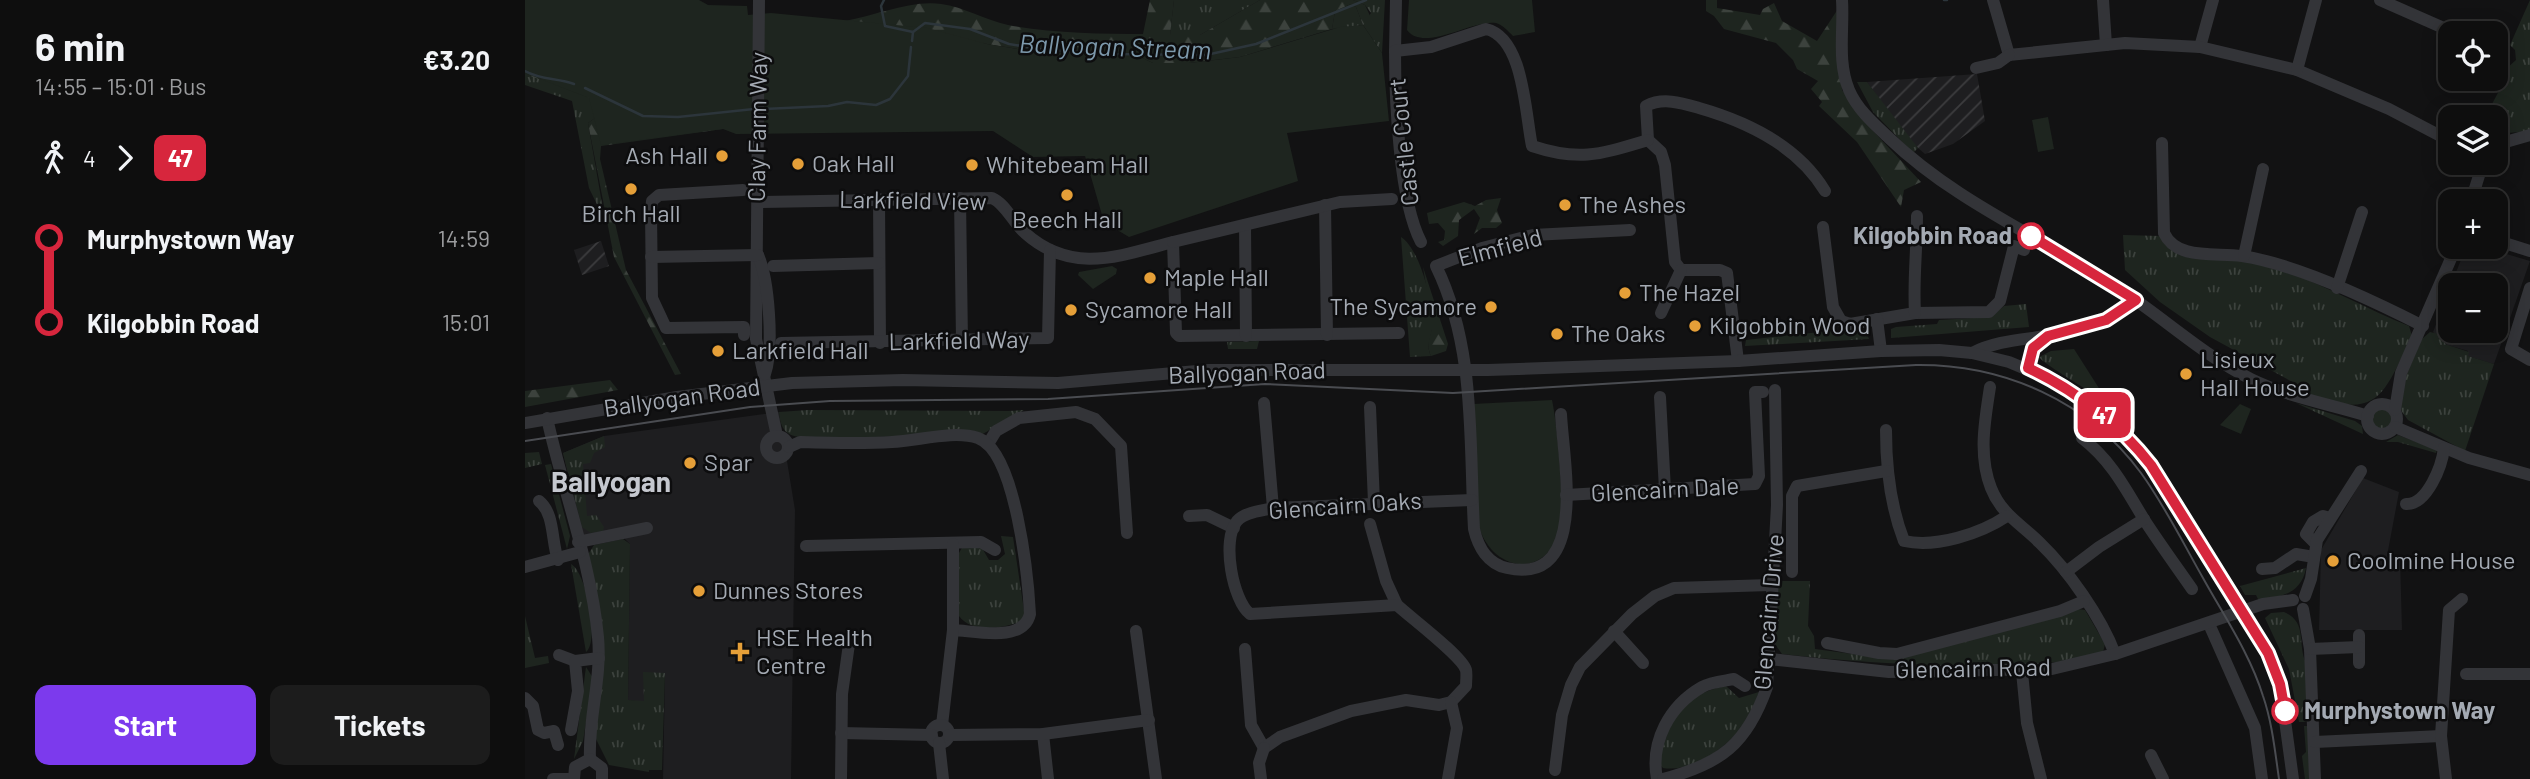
<!DOCTYPE html>
<meta charset="utf-8">
<style>
:root{--surface:#0e0e0e;--page:#1c1c1c;--text:#f1f3f6;--muted:#9b9c9e;--line:#2e2e2e;--accent:#7c3aed}
body{margin:0;font-family:Barlow,sans-serif;background:var(--page);color:var(--text);height:100vh;display:flex;flex-direction:column;font-size:26px;white-space:nowrap}
*{box-sizing:border-box;margin:0}
p{font-size:23px;color:var(--muted)}
.icon{flex:none;width:38px;height:38px;fill:none;stroke:currentColor;stroke-width:2;stroke-linecap:round;stroke-linejoin:round}
.map{position:relative;flex:1;overflow:hidden}
.side{display:flex;flex-direction:column;background:var(--surface);width:525px}
.side>*{flex:none}
.badge{padding:0 14px;border-radius:10px;font-size:24px;line-height:46px}
.controls{position:absolute;left:1913px;top:21px;display:grid;gap:14px}
.controls a{display:grid;place-items:center;width:70px;height:70px;border-radius:14px;background:var(--surface);box-shadow:0 4px 18px #0003,0 0 0 2px var(--line);font-size:35px}
.map>.badge{position:absolute;translate:-50% -50%;box-shadow:0 0 0 4px #fff}
.legs{display:flex;align-items:center;gap:10px;height:77px;padding:0 35px;font-size:23px}
.legs p{margin-inline-start:auto}
.head{display:flex;align-items:center;justify-content:space-between;height:119px;padding:0 35px}
h1{font-size:38px;font-weight:700;line-height:52px}
.primary-button{display:flex;gap:14px;margin-top:auto;padding:14px 35px}
.primary-button a{flex:1;height:80px;border-radius:14px;background:var(--accent);color:#fff;font-size:28px;font-weight:700;line-height:80px;text-align:center}
.primary-button a+a{background:var(--page);color:var(--text)}
ul{padding:0 35px;list-style:none}
li{display:flex;align-items:center;gap:24px;height:84px;font-size:26px}
li i{display:grid;place-items:center;width:10px;height:100%;margin:0 9px;background:currentColor}
li i::after{content:'';width:18px;height:18px;margin:-9px;border:5px solid;border-radius:50%;background:var(--surface)}
li p{margin-inline-start:auto}
li:first-child i{background:linear-gradient(#0000 50%,currentColor 0)}
li:last-child i{background:linear-gradient(currentColor 50%,#0000 0)}
main{display:flex;flex:1;min-height:0}
.map>svg:first-child{display:block}
.built{fill:#1e1e20}
.industrial{fill:url(#industrial-furrows)}
.grass{fill:url(#grass-tufts)}
.forest{fill:url(#forest-firs)}
.park{fill:#1e251f}
.lines{fill:none;stroke-linecap:round;stroke-linejoin:round}
.stream{stroke:#2c353b;stroke-width:2.5}
.minor{stroke:#333438;stroke-width:12}
.tram{stroke:#4a4c51;stroke-width:2}
.line-1-casing{stroke:#fff;stroke-width:16}
.line-1{stroke:#d7263d;stroke-width:10}
.poi-dot{fill:#e59f38;stroke:#0d0d0e;stroke-width:2.5}
.stop-1-dot{fill:#fff;stroke:#d7263d;stroke-width:3.5}
.labels{text-anchor:middle;stroke-width:5;stroke-linejoin:round;paint-order:stroke}
.street-label{font-size:24px;fill:#a4aab3;stroke:#0d0d0e}
.poi-label{font-size:24px;fill:#a4aab3;stroke:#0d0d0e;text-anchor:start}
.stop-label{font-size:24px;font-weight:bold;fill:#a4aab3;stroke:#0d0d0e;text-anchor:end}
.water-label{font-size:26px;font-style:italic;fill:#7d99ac;stroke:#0d0d0e}
.quarter-label{font-size:28px;font-weight:bold;fill:#c5c8cf;stroke:#0d0d0e}
</style>
<main>
<section class="side">
<div class="head"><div><h1>6 min</h1><p>14:55 – 15:01 · Bus</p></div><b>€3.20</b></div>
<div class="legs"><svg class="icon" aria-label="walk" viewBox="0 0 24 24"><circle cx="13" cy="4" r="2"/><path d="M13 8l-2 6 4 7M11 14l-3 7M7 12l3-4h3l4 4"/></svg>4<svg class="icon" aria-label="forward" viewBox="0 0 24 24"><path d="M9 5l7 7-7 7"/></svg><b class="badge" style="background:#d7263d;color:#fff">47</b></div>
<ul>
<li><i style="color:#d7263d"></i><b>Murphystown Way</b><p>14:59</p></li>
<li><i style="color:#d7263d"></i><b>Kilgobbin Road</b><p>15:01</p></li>
</ul>
<div class="primary-button"><a>Start</a><a>Tickets</a></div>
</section>
<div class="map">
<svg width="2005" height="779" viewBox="0 0 2005 779">
<defs>
<pattern id="industrial-furrows" width="10" height="10" patternUnits="userSpaceOnUse" patternTransform="scale(1.75)"><rect width="10" height="10" fill="#1e1e20"/><path d="M-1 1l2-2M0 10L10 0M9 11l2-2" fill="none" stroke="#3c3c3e"/></pattern>
<pattern id="grass-tufts" width="24" height="20" patternUnits="userSpaceOnUse" patternTransform="scale(1.75)"><rect width="24" height="20" fill="#1e251f"/><path d="M3 7l-1-3M5 7V3M7 7l1-3M15 17l-1-3M17 17v-4M19 17l1-3" fill="none" stroke="#3c423d"/></pattern>
<pattern id="forest-firs" width="22" height="20" patternUnits="userSpaceOnUse" patternTransform="scale(1.75)"><rect width="22" height="20" fill="#1e251f"/><path d="M5 1l3.5 6h-7zM16 11l3.5 6h-7z" fill="#3c423d"/></pattern>
</defs>
<rect width="100%" height="100%" fill="#121213"/>
<g class="built">
<path d="M1941,247L1965,249L2005,261L1969,364L1942,356L1943,351L1919,344L1908,332L1925,289V331H1970V285H1926Z"/>
<path d="M254,412L270,510L266,779H138L140,674L119,702L103,700L105,544L98,537L59,545L38,453L79,436Z"/>
<path d="M1838,478L1874,492L1862,556L1875,557L1877,630H1794L1796,550Z"/>
</g>
<g class="industrial">
<path d="M1452,74L1460,121L1428,144L1400,154L1385,141L1342,82Z"/>
<path d="M76,241L84,266L57,275L49,250Z"/>
</g>
<g class="grass">
<path d="M649,0H735L675,35H645Z"/>
<path d="M828,0H860L857,53L838,25L807,29L810,11L826,4L831,7L838,25L846,13L840,5Z"/>
<path d="M2005,0V131L1971,134L1970,117H1960L1981,78L1980,70L1991,60L1990,50L1985,45Z"/>
<path d="M0,73L65,98L70,118L63,123L80,221L64,188L47,101L0,85Z"/>
<path d="M1332,82H1342L1393,148L1388,153L1348,112Z"/>
<path d="M1598,235L1635,236C1654,266 1691,257 1723,262C1779,271 1832,306 1884,326L1887,336C1856,400 1853,420 1777,393L1775,386L1685,337L1635,302L1600,270Z"/>
<path d="M876,237C896,250 909,306 907,329C905,340 901,346 906,356L885,357Z"/>
<path d="M1501,304L1504,327L1366,338V329L1371,327L1412,324L1414,320L1466,317L1479,306Z"/>
<path d="M1305,331H1341L1344,339L1220,346L1221,340Z"/>
<path d="M1905,332L1922,336L1920,344L1944,352L1943,356L1969,364L1940,451L1883,420L1875,409L1873,394L1897,339Z"/>
<path d="M734,341L732,349H703L702,342Z"/>
<path d="M1549,349L1584,404C1572,395 1518,364 1514,357L1526,351Z"/>
<path d="M1771,403L1830,421L1837,426L1838,434Z"/>
<circle cx="1857" cy="419" r="10"/>
<path d="M283,410L483,411L499,410L456,435L292,438C269,437 256,438 254,412Z"/>
<path d="M1873,435L1912,450L1911,453L1873,442H1861Z"/>
<path d="M79,436L80,447L69,453L65,463L58,464L62,516L71,515L79,527L78,531L66,533L57,527L38,453Z"/>
<path d="M14,452L17,464L0,468V453Z"/>
<path d="M26,464L45,536L42,549L20,465Z"/>
<path d="M476,536L488,537L500,617L497,621C480,628 447,634 434,616V553L438,546L457,548L464,560H473L480,554Z"/>
<path d="M98,539L105,544L103,700L119,701L118,672L140,673L137,770H124V772L84,765L70,737L79,664L62,556L69,545Z"/>
<path d="M46,564C61,572 75,640 61,652Z"/>
<path d="M1781,568C1776,594 1757,596 1734,601L1731,595H1720L1715,586Z"/>
<path d="M1250,581H1285L1283,626L1289,636L1290,649L1350,657L1552,609L1560,610L1580,644L1578,652C1533,666 1487,666 1440,666C1378,665 1318,661 1257,654L1250,644Z"/>
<path d="M1759,612C1783,622 1772,644 1781,663L1783,722H1774L1764,669L1740,618L1746,613Z"/>
<path d="M0,616L10,658L23,656L24,663L0,668Z"/>
<path d="M61,667L68,678L58,741L49,759Z"/>
<path d="M1201,686L1214,698L1234,692C1230,702 1226,713 1220,722C1205,746 1167,773 1138,768L1133,762C1142,719 1156,695 1201,686Z"/>
<path d="M1779,726H1783L1785,779H1780L1777,756L1781,752Z"/>
</g>
<g class="forest">
<path d="M625,0H649L645,35H675L735,0H828L840,5L846,18L838,25L831,7L826,4L810,11L807,29L715,57L664,63H628L611,55L511,52L320,21C351,16 384,0 416,4C439,7 460,20 483,25C525,33 575,34 618,34Z"/>
<path d="M1181,0H1192V8L1235,15L1238,9L1249,3L1257,21L1292,41L1313,9L1317,90L1349,132L1396,182L1379,190L1376,207L1332,142L1294,106L1297,102L1286,89L1293,81L1272,69L1268,60L1251,43L1199,29L1189,16L1181,11Z"/>
<path d="M0,17L198,129L76,146L75,159L101,270L156,374L150,375L89,257L63,123L70,118L65,98L0,74Z"/>
<path d="M976,198L972,210L977,223L971,228H957L949,234L955,218L949,209L934,220L933,236L918,246L913,242L919,240L920,231L913,223L904,224L902,213L939,202L950,206L961,200Z"/>
<path d="M898,267L923,344L921,351L906,356C900,342 907,336 907,324C905,306 901,286 898,267Z"/>
<path d="M85,380L93,390L0,407V391Z"/>
</g>
<g class="park">
<path d="M0,0H174L183,5L222,6L223,15L246,13L402,28L462,44L511,52L611,55L628,63H664L715,57L815,27L838,25L857,53L864,121L762,133L773,181L604,237L579,222L560,156L508,157L468,131L211,134L198,129L76,145L64,98L0,73Z"/>
<path d="M884,0H1007L1010,32L988,36C983,31 978,25 971,23C948,19 899,53 882,30Z"/>
<path d="M1523,117L1529,149L1513,152L1507,120Z"/>
<path d="M587,266L592,269L591,274L568,289L553,275L554,272Z"/>
<path d="M1027,400C1032,422 1040,510 1035,529C1021,580 968,572 954,527L948,404Z"/>
<path d="M1715,404L1726,409L1716,434L1695,425Z"/>
</g>
<g class="lines">
<g class="stream">
<path d="M359,0L356,6L360,26L388,32"/>
<path d="M1419,0H1422"/>
<path d="M387,41L388,32L400,23L445,29L484,44L515,49L586,54L681,55L731,44L841,0"/>
<path d="M0,71C16,80 33,78 49,84"/>
<path d="M60,88L118,116L153,117L229,109"/>
<path d="M239,109L303,106L322,102L351,105L365,99L383,76L386,47"/>
</g>
<g class="minor">
<path d="M234,0L231,339L252,436"/>
<path d="M1317,0C1319,29 1312,62 1324,90C1332,109 1349,124 1364,138C1431,202 1514,236 1590,286C1637,316 1676,354 1726,379C1763,397 1804,404 1843,416"/>
<path d="M1468,0L1484,55"/>
<path d="M1578,0L1581,45"/>
<path d="M1855,0L1930,33"/>
<path d="M1675,47L1688,0"/>
<path d="M870,51L871,0"/>
<path d="M1970,52L1979,56"/>
<path d="M1484,55L1600,43L1675,47L1772,70L1864,109L1925,141"/>
<path d="M1451,68L1473,63L1484,55"/>
<path d="M1772,70L1791,0"/>
<path d="M1123,140L1136,152L1140,165L1150,262L1156,270H1195L1202,273L1213,361"/>
<path d="M1123,140L1121,106C1138,97 1157,103 1174,108C1223,122 1273,146 1300,191"/>
<path d="M1637,143L1639,233C1652,261 1692,252 1717,256C1771,264 1849,301 1898,326"/>
<path d="M1970,145L2005,135"/>
<path d="M218,190L134,195L127,201L126,212L127,298L141,328L219,327V335"/>
<path d="M435,198L437,341"/>
<path d="M354,199L355,343"/>
<path d="M1946,201L1958,163"/>
<path d="M233,202L467,198C481,204 488,223 500,233C547,275 594,256 648,242L651,333L654,336L874,333"/>
<path d="M800,205L802,335"/>
<path d="M720,225L721,336"/>
<path d="M1298,227L1308,307L1316,321L1325,324L1390,313L1464,312L1475,301L1489,246L1499,250"/>
<path d="M1970,240L2005,251"/>
<path d="M648,242L815,202L867,199"/>
<path d="M896,242C874,200 870,100 870,51L906,47L961,29C999,38 1000,113 1007,146C1055,162 1076,154 1123,140"/>
<path d="M233,255C244,280 249,348 240,374"/>
<path d="M1719,256L1738,169"/>
<path d="M126,257L233,255"/>
<path d="M248,266L354,263"/>
<path d="M1812,288L1837,212"/>
<path d="M2005,288L1986,349L2005,360"/>
<path d="M1136,313L1156,270"/>
<path d="M1390,313C1388,280 1392,249 1392,216"/>
<path d="M1352,319L1356,351"/>
<path d="M256,343L523,338L525,250"/>
<path d="M1447,353C1471,341 1495,340 1521,336C1556,330 1583,320 1611,300"/>
<path d="M1503,368L1508,348L1523,336"/>
<path d="M1465,387C1460,420 1453,455 1466,488C1476,514 1496,524 1515,543C1543,570 1576,617 1590,654"/>
<path d="M1135,397L1140,490"/>
<path d="M739,403L748,508"/>
<circle cx="1857" cy="419" r="15"/>
<path d="M845,407L849,503"/>
<path d="M1870,410L1876,373L1931,247"/>
<path d="M1036,414C1038,460 1065,586 982,568C963,564 953,547 949,529C944,440 951,348 911,266L957,248L1008,235L1105,230"/>
<path d="M22,418C38,491 66,563 73,637C77,679 63,718 65,759"/>
<path d="M0,423L152,397L267,383L378,380L533,383L684,370H963L1213,361L1356,351L1414,350L1447,353L1484,362L1529,381L1566,404L1603,437L1641,488L1747,661L1755,684L1768,779"/>
<path d="M1870,427L1944,458L2005,475"/>
<path d="M1361,430C1361,469 1365,505 1379,541C1411,548 1455,534 1482,516"/>
<circle cx="252" cy="447" r="11"/>
<path d="M1557,438C1587,461 1601,490 1620,521C1635,544 1651,566 1667,589"/>
<path d="M463,444L471,431L494,418L551,412L570,419L596,446L602,533"/>
<path d="M264,447L275,442C306,443 336,444 367,442C393,441 428,430 453,438C491,452 503,577 505,614C498,643 451,631 428,630"/>
<path d="M1041,495L1230,484L1234,476L1230,392H1238"/>
<path d="M14,501C30,514 26,540 33,560"/>
<path d="M1881,504C1902,505 1917,466 1919,448"/>
<path d="M664,516L682,515L709,528"/>
<path d="M845,524L861,581L872,605"/>
<path d="M53,542L122,528"/>
<path d="M1791,544L1781,534L1788,522L1798,516L1805,518"/>
<path d="M281,546L456,542L470,550"/>
<path d="M0,567L55,552"/>
<path d="M1737,569L1750,568L1771,554L1789,557"/>
<path d="M1267,572V496L1272,486L1361,471"/>
<path d="M1541,572L1574,547L1619,519"/>
<path d="M1780,596L1786,579L1792,540L1836,471"/>
<path d="M1778,609L1785,649L1790,779"/>
<path d="M1684,624L1730,728L1737,779"/>
<path d="M611,631L631,779"/>
<path d="M1089,631L1118,663"/>
<path d="M1834,635V663"/>
<path d="M1302,643L1354,653L1372,654L1535,611L1559,601"/>
<path d="M720,649L726,725L739,748"/>
<path d="M1785,649L1834,647"/>
<path d="M34,655L50,661"/>
<path d="M1245,659L1364,672L1527,669L1590,654L1738,604L1768,600"/>
<path d="M1497,672L1502,723L1516,779"/>
<path d="M1941,674H2005"/>
<path d="M0,698L8,706L13,730L19,733L29,731L33,745"/>
<path d="M417,725L428,630V544"/>
<circle cx="415" cy="734" r="9"/>
<path d="M46,730L53,691L50,661L74,658"/>
<path d="M316,733L407,735"/>
<path d="M518,734L523,779"/>
<path d="M424,735L518,734L624,720"/>
<path d="M1790,742L1916,736"/>
<path d="M414,743L418,779"/>
<path d="M739,748L755,737L826,711L881,700L914,705L926,702L941,686C941,682 942,674 941,670C937,656 886,618 872,605L725,614C708,601 696,540 712,521C720,512 736,511 748,508L947,500"/>
<path d="M1626,755L1638,779"/>
<path d="M1030,770L1037,715L1046,685L1055,667L1107,614L1130,596L1149,588L1245,585"/>
<path d="M28,779H45"/>
<path d="M49,779L50,767L65,759L77,768V779"/>
<path d="M316,779L317,694L324,644"/>
<path d="M736,779L734,763L739,748"/>
<path d="M923,779L932,728L926,702"/>
<path d="M1132,779C1125,742 1144,706 1177,687C1186,682 1199,681 1209,679L1220,686"/>
<path d="M1138,779C1196,764 1222,744 1242,687L1252,505L1250,390"/>
<path d="M1921,779L1916,736L1924,610L1937,599"/>
</g>
<path class="tram" d="M0,441L225,407L305,401L523,399L740,384L928,393L1391,365C1479,364 1563,401 1616,473C1640,506 1658,543 1678,578C1699,616 1725,654 1738,696C1747,722 1750,751 1754,779"/>
</g>
<g class="lines">
<g class="line-1-casing">
<path id="line-1" d="M1506,236L1611,300L1581,320L1523,336L1508,348L1503,368C1552,391 1592,422 1626,465L1743,653L1755,684L1760,711"/>
</g>
<use href="#line-1" class="line-1"/>
</g>
<g class="poi-dot">
<circle cx="197" cy="156" r="7"/>
<circle cx="273" cy="164" r="7"/>
<circle cx="447" cy="165" r="7"/>
<circle cx="106" cy="189" r="7"/>
<circle cx="542" cy="195" r="7"/>
<circle cx="1040" cy="205" r="7"/>
<circle cx="625" cy="278" r="7"/>
<circle cx="1100" cy="293" r="7"/>
<circle cx="966" cy="307" r="7"/>
<circle cx="546" cy="310" r="7"/>
<circle cx="1170" cy="326" r="7"/>
<circle cx="1032" cy="334" r="7"/>
<circle cx="193" cy="351" r="7"/>
<circle cx="1661" cy="374" r="7"/>
<circle cx="165" cy="463" r="7"/>
<circle cx="1808" cy="561" r="7"/>
<circle cx="174" cy="591" r="7"/>
<path d="M211.5 641.5h7v7h7v7h-7v7h-7v-7h-7v-7h7z"/>
</g>
<g class="stop-1-dot">
<circle cx="1506" cy="236" r="12"/>
<circle cx="1760" cy="711" r="12"/>
</g>
<g class="labels">
<g class="street-label">
<text transform="translate(233 127) rotate(-89)" y="8">Clay Farm Way</text>
<text transform="translate(879 142) rotate(-96)" y="8">Castle Court</text>
<text transform="translate(388 201) rotate(1)" y="8">Larkfield View</text>
<text transform="translate(975 248) rotate(-15)" y="8">Elmfield</text>
<text transform="translate(434 341) rotate(-1)" y="8">Larkfield Way</text>
<text transform="translate(722 373) rotate(-2)" y="8">Ballyogan Road</text>
<text transform="translate(157 398) rotate(-8)" y="8">Ballyogan Road</text>
<text transform="translate(1140 490) rotate(-3)" y="8">Glencairn Dale</text>
<text transform="translate(820 506) rotate(-4)" y="8">Glencairn Oaks</text>
<text transform="translate(1244 612) rotate(-85)" y="8">Glencairn Drive</text>
<text transform="translate(1448 669) rotate(-1)" y="8">Glencairn Road</text>
</g>
<g class="poi-label">
<text x="183" y="164" text-anchor="end">Ash Hall</text>
<text x="287" y="172">Oak Hall</text>
<text x="461" y="173">Whitebeam Hall</text>
<text x="1054" y="213">The Ashes</text>
<text x="106" y="222" text-anchor="middle">Birch Hall</text>
<text x="542" y="228" text-anchor="middle">Beech Hall</text>
<text x="639" y="286">Maple Hall</text>
<text x="1114" y="301">The Hazel</text>
<text x="952" y="315" text-anchor="end">The Sycamore</text>
<text x="560" y="318">Sycamore Hall</text>
<text x="1184" y="334">Kilgobbin Wood</text>
<text x="1046" y="342">The Oaks</text>
<text x="207" y="359">Larkfield Hall</text>
<text x="1675" y="368">Lisieux<tspan x="1675" dy="28">Hall House</tspan></text>
<text x="179" y="471">Spar</text>
<text x="1822" y="569">Coolmine House</text>
<text x="188" y="599">Dunnes Stores</text>
<text x="231" y="646">HSE Health<tspan x="231" dy="28">Centre</tspan></text>
</g>
<g class="stop-label">
<text x="1487" y="244">Kilgobbin Road</text>
<text x="1779" y="719" text-anchor="start">Murphystown Way</text>
</g>
<g class="water-label">
<text transform="translate(590 47) rotate(2)" y="9">Ballyogan Stream</text>
</g>
<g class="quarter-label">
<text x="86" y="492">Ballyogan</text>
</g>
</g>
</svg>
<div class="controls">
<a><svg class="icon" aria-label="locate" viewBox="0 0 24 24"><circle cx="12" cy="12" r="6"/><path d="M12 2v4M12 18v4M2 12h4M18 12h4"/></svg></a>
<a><svg class="icon" aria-label="layers" viewBox="0 0 24 24"><path d="M12 4l9 5-9 5-9-5zM3 14l9 5 9-5"/></svg></a>
<a>+</a>
<a>−</a>
</div>
<b class="badge" style="left:1579px;top:415px;background:#d7263d;color:#fff">47</b>
</div>
</main>
